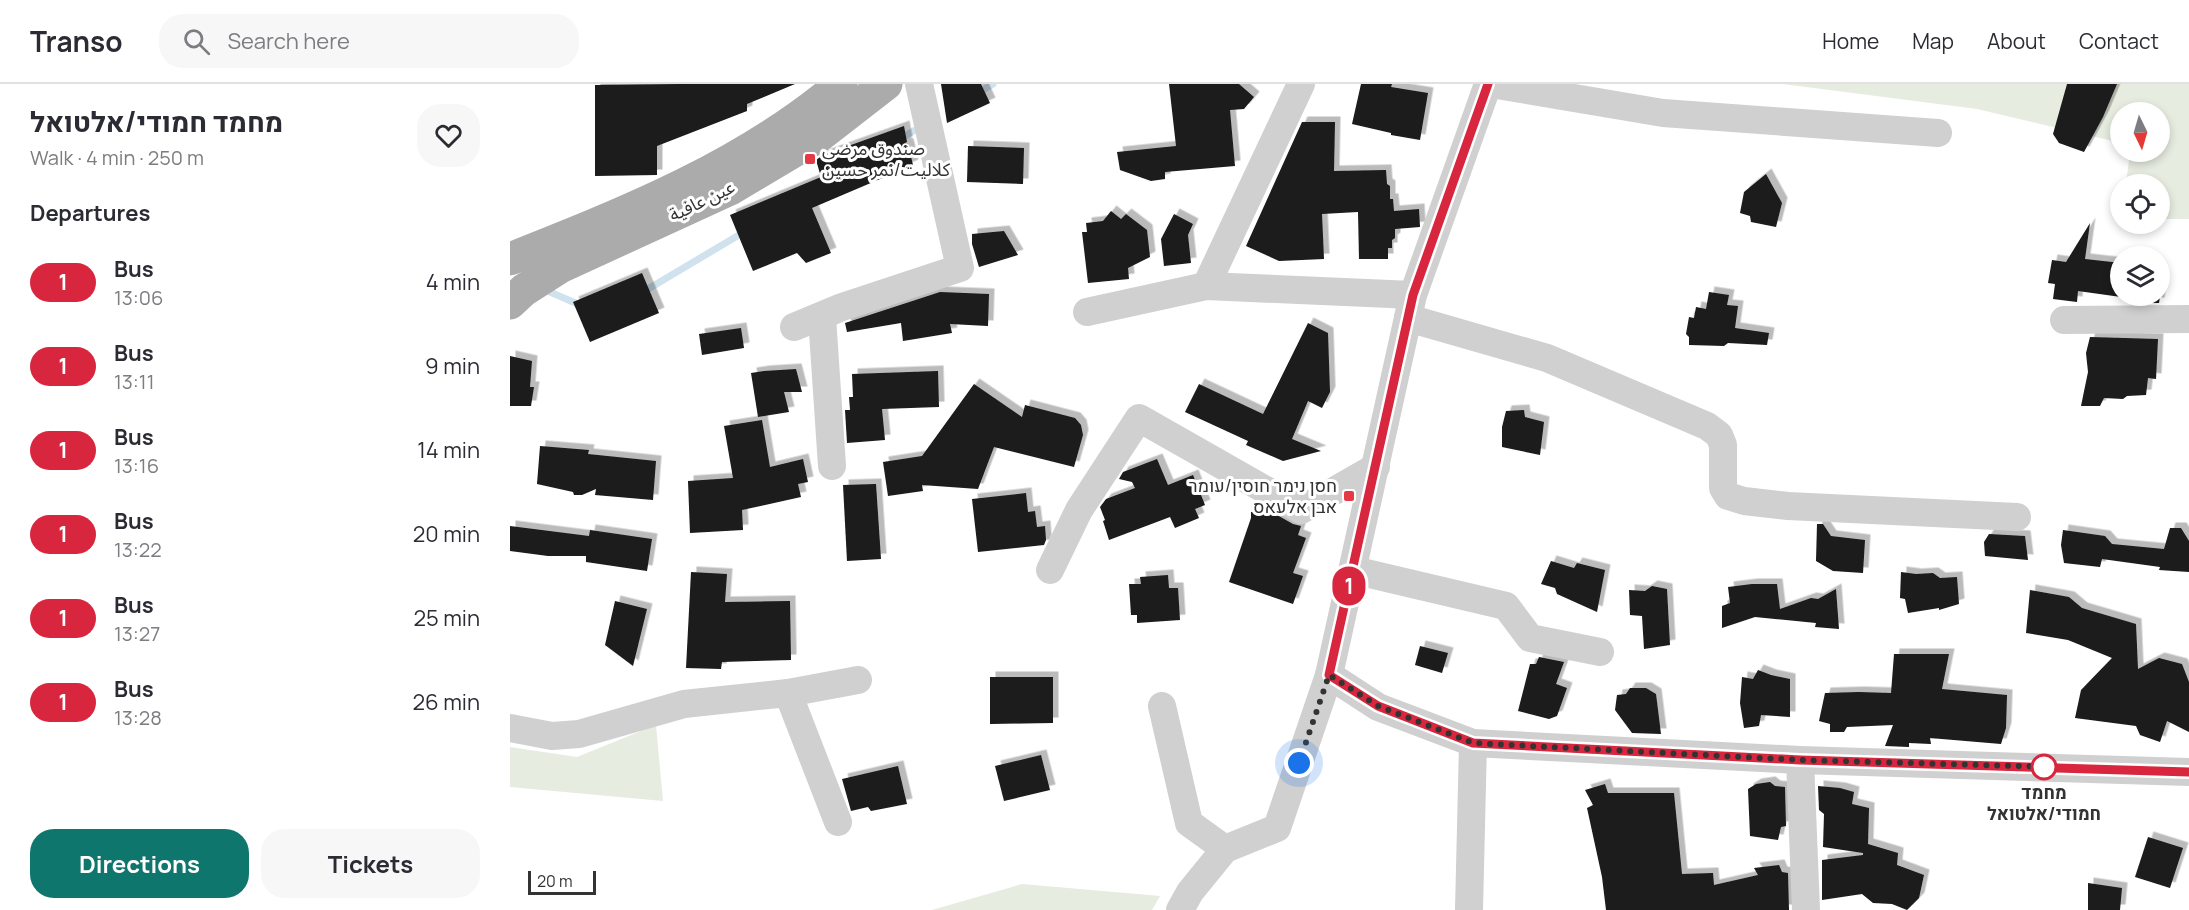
<!DOCTYPE html>
<meta charset="utf-8">
<style>
:root{--surface:#fff;--page:#f7f7f7;--text:#2b2b33;--muted:#7c7c81;--line:#e1e1e2;--accent:#0f766e}
body{margin:0;font-family:Manrope,"Noto Sans Arabic",Heebo,sans-serif;background:var(--page);color:var(--text);height:100vh;display:flex;flex-direction:column;font-size:22px;white-space:nowrap}
*{box-sizing:border-box;margin:0}
p{font-size:20px;color:var(--muted)}
.icon{flex:none;width:33px;height:33px;fill:none;stroke:currentColor;stroke-width:2;stroke-linecap:round;stroke-linejoin:round}
.map{position:relative;flex:1;overflow:hidden}
.panel{display:flex;flex-direction:column;background:var(--surface);width:510px}
.panel>*{flex:none}
.badge{padding:0 12px;border-radius:20px;font-size:21px;line-height:39px}
.needle{width:39px;rotate:175deg}
.tools{position:absolute;left:1600px;top:18px;display:grid;gap:12px}
.tools a{display:grid;place-items:center;width:60px;height:60px;border-radius:50%;background:var(--surface);box-shadow:0 3px 9px #0003;font-size:30px}
.scale{position:absolute;left:18px;bottom:15px;width:68px;box-sizing:border-box;padding-left:6px;border:3px solid #333;border-top:0;font-size:16px;line-height:21px;white-space:nowrap;color:#333;-webkit-text-stroke:4px #fff;paint-order:stroke}
.you{position:absolute;width:30px;height:30px;margin:-15px;border:4px solid #fff;border-radius:50%;background:#1a73e8;box-shadow:0 0 0 9px #1a73e833}
.map>.badge{position:absolute;translate:-50% -50%;box-shadow:0 0 0 3px #fff}
h2{padding:0 30px;font-size:22px;line-height:54px}
.round{display:grid;place-items:center;flex:none;width:63px;height:63px;border-radius:24px;background:var(--page)}
.overview{display:flex;align-items:center;justify-content:space-between;height:102px;padding:0 30px}
h1{font-size:28px;font-weight:700;line-height:45px}
.cta{display:flex;gap:12px;margin-top:auto;padding:12px 30px}
.cta a{flex:1;height:69px;border-radius:24px;background:var(--accent);color:#fff;font-size:24px;font-weight:700;line-height:69px;text-align:center}
.cta a+a{background:var(--page);color:var(--text)}
ul{padding:0;list-style:none}
li{display:flex;align-items:center;gap:18px;height:84px;padding:0 30px}
li div{flex:1}
li b{display:block;font-size:22px}
li em{font-style:normal}
li .badge{min-width:66px;font-weight:700;text-align:center}
header{display:flex;align-items:center;gap:36px;box-sizing:border-box;height:84px;padding:0 30px;background:var(--surface);border-bottom:2px solid var(--line)}
header strong{font-size:28px}
nav{display:flex;gap:33px;margin-inline-start:auto;font-size:21px}
.search{width:420px;height:54px;background:var(--page);display:flex;align-items:center;gap:15px;box-sizing:border-box;padding:0 21px;border-radius:24px;color:var(--muted);font-size:22px}
main{display:flex;flex:1;min-height:0}
.map>svg:first-child{display:block}
.green{fill:#e6ecdf}
.lines{fill:none;stroke-linecap:round;stroke-linejoin:round}
.stream{stroke:#cfe2ee;stroke-width:7}
.building{fill:#1a1a1a;filter:url(#shadow)}
.minor{stroke:#d0d0d0;stroke-width:28}
.major{stroke:#ababab;stroke-width:33}
.line-casing{stroke:#fff;stroke-width:14}
.line{stroke:#d7263d;stroke-width:9}
.walk{stroke:#333;stroke-width:6;stroke-dasharray:0 10.8}
.poi-dot{fill:#e63946;stroke:#fff;stroke-width:2}
.stop-dot{fill:#fff;stroke:#d7263d;stroke-width:3}
.labels{text-anchor:middle;stroke-width:6;stroke-linejoin:round;paint-order:stroke}
.poi-label{font-size:18px;fill:#333;stroke:#fff;text-anchor:start}
.street-label{font-size:18px;fill:#333;stroke:#fff}
.stop-label{font-size:18px;font-weight:bold;fill:#333;stroke:#fff}
</style>
<header>
<strong>Transo</strong>
<div class="search"><svg class="icon" aria-label="search" viewBox="0 0 24 24"><circle cx="10" cy="10" r="6"/><path d="M15 15l6 6"/></svg>Search here</div>
<nav><a>Home</a><a>Map</a><a>About</a><a>Contact</a></nav>
</header>
<main>
<section class="panel">
<div class="overview"><div><h1>מחמד חמודי/אלטואל</h1><p>Walk · 4 min · 250 m</p></div><a class="round"><svg class="icon" aria-label="heart" viewBox="0 0 24 24"><path d="M12 20l-8-8c-3-5 5-10 8-4 3-6 11-1 8 4z"/></svg></a></div>
<h2>Departures</h2>
<ul>
<li><span class="badge" style="background:#d7263d;color:#fff">1</span><div><b>Bus</b><p>13:06</p></div><em>4 min</em></li>
<li><span class="badge" style="background:#d7263d;color:#fff">1</span><div><b>Bus</b><p>13:11</p></div><em>9 min</em></li>
<li><span class="badge" style="background:#d7263d;color:#fff">1</span><div><b>Bus</b><p>13:16</p></div><em>14 min</em></li>
<li><span class="badge" style="background:#d7263d;color:#fff">1</span><div><b>Bus</b><p>13:22</p></div><em>20 min</em></li>
<li><span class="badge" style="background:#d7263d;color:#fff">1</span><div><b>Bus</b><p>13:27</p></div><em>25 min</em></li>
<li><span class="badge" style="background:#d7263d;color:#fff">1</span><div><b>Bus</b><p>13:28</p></div><em>26 min</em></li>
</ul>
<div class="cta"><a>Directions</a><a>Tickets</a></div>
</section>
<div class="map">
<svg width="1679" height="826" viewBox="0 0 1679 826">
<defs>
<filter id="shadow"><feDropShadow dx="5.5" dy="-5.5" stdDeviation="0" flood-color="#0004"/></filter>
</defs>
<rect width="100%" height="100%" fill="#fff"/>
<g class="green">
<path d="M1273,0H1679V135H1650V100H1616L1620,68H1650V28H1611V59L1467,25Z"/>
<path d="M146,641L153,717L0,703V663L67,673Z"/>
<path d="M512,800L650,812L642,826H422Z"/>
</g>
<g class="lines">
<g class="stream">
<path d="M468,9L483,0"/>
<path d="M388,56L412,42"/>
<path d="M33,205L70,221"/>
<path d="M133,208L234,148"/>
</g>
</g>
<g class="building">
<path d="M171,0H285L237,20V27L147,62V91L85,92V1Z"/>
<path d="M431,0H471L480,19L437,39Z"/>
<path d="M659,0H729L744,13L734,25L720,26L725,82L655,88V95L641,97L610,86L607,68L666,62Z"/>
<path d="M851,0H882L881,3L918,9L910,56L881,51V49L842,40Z"/>
<path d="M1557,0H1607L1593,33L1574,68L1549,59L1543,50Z"/>
<path d="M792,38H825L824,87L876,86L877,100L880,102V115H883L884,127L909,125L910,143L885,145V154L882,156V164H878V175H849L848,128L812,130L814,175L769,177L736,162Z"/>
<path d="M394,42L397,58L395,59L398,60L403,81L302,124L321,169L296,179L287,169L243,187L220,131L311,93L306,76L313,71Z"/>
<path d="M458,62L514,64L513,100L457,98Z"/>
<path d="M1256,90L1272,119L1266,143L1241,138L1240,132L1230,129L1234,108Z"/>
<path d="M601,127L611,135L616,130L637,146L640,173L618,184L619,195L578,199L572,148H577L576,139L593,137Z"/>
<path d="M664,130L683,140L678,151L681,179L654,182L651,155Z"/>
<path d="M1580,139L1575,175L1611,179V213L1568,207L1567,218L1543,215L1545,200L1538,199L1542,176L1556,178Z"/>
<path d="M494,147L508,171L469,183L462,160V150Z"/>
<path d="M132,189L149,229L80,258L63,218Z"/>
<path d="M430,208L479,210L478,242L440,240L442,249L393,257L391,239L337,248L335,239Z"/>
<path d="M1199,208L1219,211L1217,221L1228,222L1225,244L1259,249L1257,261L1218,259L1214,262L1179,261V253L1176,250L1179,233L1184,234L1186,223L1196,225Z"/>
<path d="M1633,212H1650L1649,219H1629Z"/>
<path d="M798,239L818,249L820,308L812,324L798,317L782,355L811,367L773,377L736,361L738,357L675,328L689,300L753,330Z"/>
<path d="M231,244L234,264L192,271L189,250Z"/>
<path d="M1580,253L1648,255L1646,295L1638,294L1636,311L1617,312L1613,315L1594,314L1590,322H1571L1578,288L1576,269Z"/>
<path d="M0,272L22,277L20,303H24L21,322H0Z"/>
<path d="M286,285L292,308H274L279,328L248,333L241,289L254,287Z"/>
<path d="M428,287L429,323L372,325L375,356L337,359L335,326H340L339,313H343L342,290Z"/>
<path d="M464,300L512,333L515,321L565,334L571,341L573,351L564,383L484,363L468,405L412,401L413,407L378,412L373,378L412,372Z"/>
<path d="M1014,326L1015,333L1034,338L1030,371L992,363V343L996,327Z"/>
<path d="M252,336L260,383L293,375L298,398L288,400L291,413L232,426L233,446L180,449L178,397L223,394L214,342Z"/>
<path d="M30,362L79,366L78,370L146,377L143,416L85,411L86,405L72,411H64L63,408L27,400Z"/>
<path d="M647,375L658,401L683,391L695,421L685,425L689,434L665,444L660,433L599,456L593,437L595,436L590,423L596,415L625,404L622,398L609,395L613,388Z"/>
<path d="M366,400L371,475L337,477L333,401Z"/>
<path d="M516,409L518,428L525,427L527,443L535,442L536,456L534,461L468,468L462,415Z"/>
<path d="M758,426L783,440L791,442L788,451L796,454L783,489L793,492L783,520L719,498L741,434V428Z"/>
<path d="M1307,440H1313L1321,452L1355,456L1353,489L1323,487L1306,477Z"/>
<path d="M0,442L79,452L80,446L142,455L137,487L76,478V472H38L0,467Z"/>
<path d="M1660,444H1671L1679,457V488L1649,486L1650,483L1592,475L1590,483L1554,479L1551,461L1553,446L1595,452L1602,460L1654,465Z"/>
<path d="M1479,450L1515,452L1518,476L1475,472L1474,458Z"/>
<path d="M1041,477L1064,484L1067,479L1095,486L1087,528L1047,510L1045,504L1031,500Z"/>
<path d="M181,488L217,490L215,518L280,517L281,576L212,578L211,585L176,584Z"/>
<path d="M1391,488L1406,490L1423,489L1430,494L1447,493L1449,520L1429,526V524L1398,529L1395,515L1390,514Z"/>
<path d="M658,491L659,504H668L670,536L627,539V531H621L619,500H631L630,493Z"/>
<path d="M1242,500H1267L1270,525L1301,514L1308,515L1326,505L1329,545L1305,543L1306,539L1245,533L1212,544V522L1220,519L1218,503Z"/>
<path d="M1142,502L1157,505L1160,561L1134,565L1132,532L1120,531L1119,506L1135,507Z"/>
<path d="M1520,506L1559,513L1572,524L1626,540L1628,585L1649,574L1672,580L1679,598V648L1657,637L1650,658L1630,651L1626,642L1565,634L1571,606L1602,574L1558,556L1516,549Z"/>
<path d="M105,517L137,525L123,582L95,561Z"/>
<path d="M910,562L938,569L932,589L905,581Z"/>
<path d="M1384,570H1439L1432,605L1497,611L1496,644L1491,660L1420,654L1421,660L1399,659V663L1375,662L1383,641L1337,643L1334,648H1320V640L1309,637L1315,609L1349,608L1381,609Z"/>
<path d="M1029,573L1054,578L1046,600L1057,604L1047,632L1039,635L1008,627L1020,580H1026Z"/>
<path d="M1248,586L1261,591L1280,595V633L1251,631L1249,642L1234,644L1230,619L1232,593L1243,595Z"/>
<path d="M480,593H543V639L480,640Z"/>
<path d="M1120,604H1136L1146,610L1151,650L1122,649L1105,626L1107,611L1116,610Z"/>
<path d="M531,671L540,706L494,717L485,682Z"/>
<path d="M388,682L397,720L361,727L358,723L341,727L332,695Z"/>
<path d="M1260,698L1265,702L1275,703L1276,742L1271,743L1268,756L1240,752L1238,705L1246,700Z"/>
<path d="M1095,700L1098,709H1164L1172,790L1203,789L1204,801L1248,791L1244,784L1269,781L1272,788L1278,789L1279,826H1096L1092,793L1077,724L1083,721L1075,706Z"/>
<path d="M1308,702L1330,704L1344,708L1342,720L1359,724L1358,760L1388,769L1387,781L1414,791L1409,814L1397,826L1382,820L1363,819L1352,810L1312,816V776L1353,771V769L1313,763L1314,730L1309,726Z"/>
<path d="M1638,753L1673,764L1660,804L1625,793Z"/>
<path d="M1578,799L1612,804L1610,826H1578Z"/>
</g>
<g class="lines">
<g class="minor">
<path d="M981,0L1153,29L1428,49"/>
<path d="M696,202L791,0"/>
<path d="M577,228L696,202L903,211"/>
<path d="M312,233L322,382"/>
<path d="M898,234L1037,274L1197,342L1209,351L1213,361V404L1218,412L1234,417L1278,422L1507,433"/>
<path d="M1554,236L1679,235"/>
<path d="M284,243L332,223L450,184L409,0"/>
<path d="M540,486L569,426L629,334L791,426L866,383"/>
<path d="M843,486L996,522L1020,554L1090,568"/>
<path d="M819,591L868,623L963,659L1290,676L1679,688"/>
<path d="M278,609L328,738"/>
<path d="M652,622L679,739L715,765"/>
<path d="M0,644L42,652L69,650L174,620L278,609L348,596"/>
<path d="M1290,676L1296,826"/>
<path d="M670,826L680,808L715,765L767,744L819,591L903,211L978,0"/>
<path d="M959,826L963,659"/>
</g>
<g class="major">
<path d="M0,175C116,129 235,82 331,0"/>
<path d="M0,219L14,206L50,183L220,105L309,52L376,0"/>
</g>
</g>
<g class="lines">
<g class="line-casing">
<path id="line" d="M978,0L903,211L819,591L868,622L963,659L1290,676L1679,688"/>
</g>
<use href="#line" class="line"/>
<path class="walk" d="M789,679L819,591L868,622L963,659L1290,676L1543,683H1534"/>
</g>
<g class="poi-dot">
<rect x="294" y="69" width="12" height="12" rx="3"/>
<rect x="833" y="406" width="12" height="12" rx="3"/>
</g>
<circle class="stop-dot" cx="1534" cy="683" r="12"/>
<g class="labels">
<g class="poi-label">
<text x="312" y="71">صندوق مرضى<tspan x="312" dy="21">كلاليت/نمر حسين</tspan></text>
<text x="827" y="408" text-anchor="end">חסן נימר חוסין/עומר<tspan x="827" dy="21">אבן אלעאס</tspan></text>
</g>
<g class="street-label">
<text transform="translate(192 117) rotate(-26)" y="6">عين عافية</text>
</g>
<g class="stop-label">
<text x="1534" y="715">מחמד<tspan x="1534" dy="21">חמודי/אלטואל</tspan></text>
</g>
</g>
</svg>
<div class="tools">
<a><svg class="needle" viewBox="-14 -14 28 28"><path d="M0-13l5 13h-10z" fill="#e53935"/><path d="M0 13l5-13h-10z" fill="#7c7c81"/></svg></a>
<a><svg class="icon" aria-label="locate" viewBox="0 0 24 24"><circle cx="12" cy="12" r="6"/><path d="M12 2v4M12 18v4M2 12h4M18 12h4"/></svg></a>
<a><svg class="icon" aria-label="layers" viewBox="0 0 24 24"><path d="M12 4l9 5-9 5-9-5zM3 14l9 5 9-5"/></svg></a>
</div>
<div class="scale">20 m</div>
<div class="you" style="left:789px;top:679px"></div>
<b class="badge" style="left:839px;top:502px;background:#d7263d;color:#fff">1</b>
</div>
</main>
